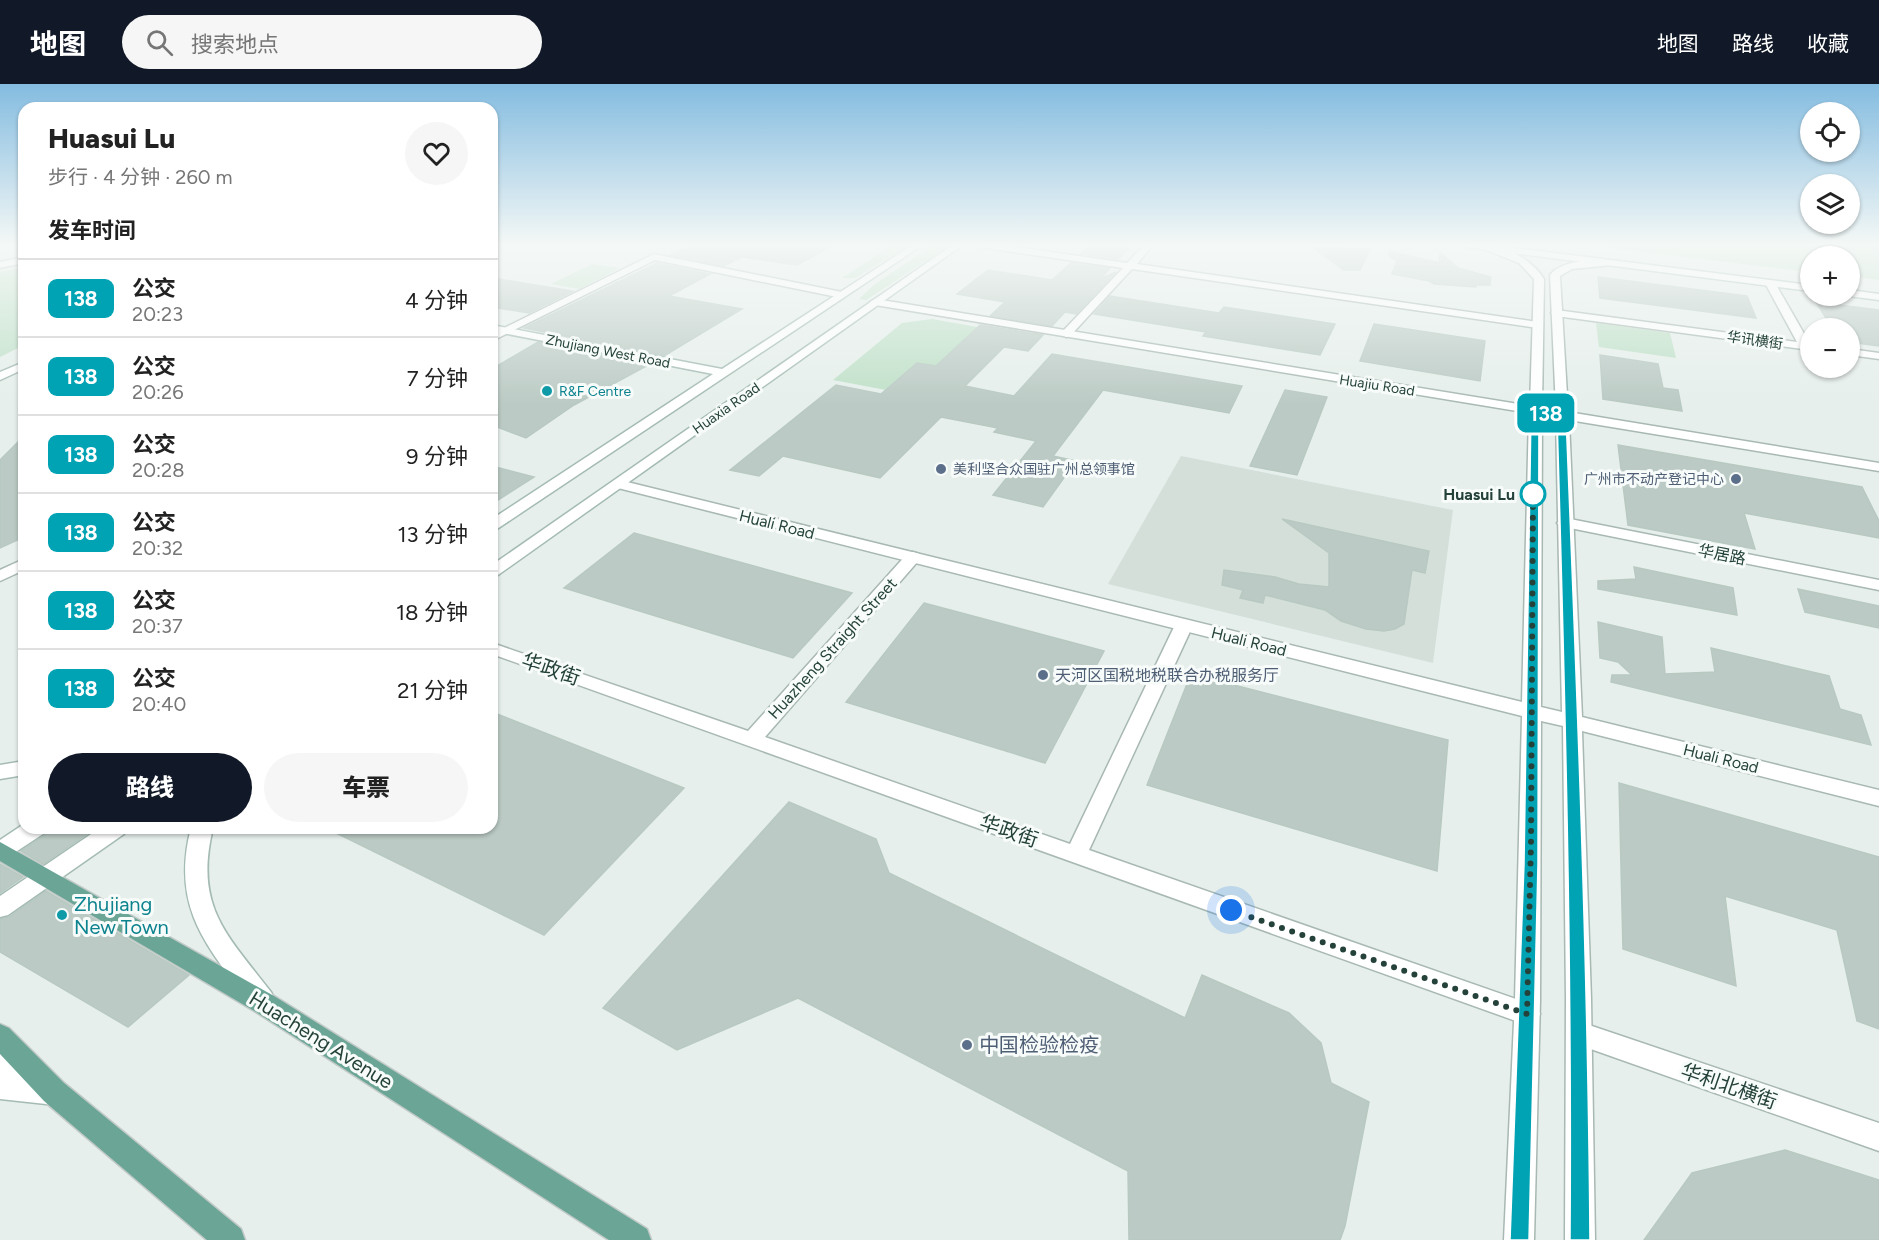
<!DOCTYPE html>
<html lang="zh">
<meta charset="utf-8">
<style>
:root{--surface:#fff;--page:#f6f6f6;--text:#222;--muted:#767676;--line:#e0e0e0;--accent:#111827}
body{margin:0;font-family:Figtree,"Noto Sans SC",sans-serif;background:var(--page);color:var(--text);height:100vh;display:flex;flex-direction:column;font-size:22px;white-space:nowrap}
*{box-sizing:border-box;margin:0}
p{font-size:20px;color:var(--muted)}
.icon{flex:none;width:33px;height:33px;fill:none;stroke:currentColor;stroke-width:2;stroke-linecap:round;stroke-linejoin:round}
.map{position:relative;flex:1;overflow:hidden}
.details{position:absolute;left:18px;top:18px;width:480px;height:732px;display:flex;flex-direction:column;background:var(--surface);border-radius:18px;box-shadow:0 2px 4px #0004}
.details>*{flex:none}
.badge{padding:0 12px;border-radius:9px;font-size:21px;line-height:39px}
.buttons{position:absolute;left:1800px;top:18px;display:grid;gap:12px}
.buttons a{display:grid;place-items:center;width:60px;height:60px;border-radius:50%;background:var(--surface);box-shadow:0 2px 4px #0004;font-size:30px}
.you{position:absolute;width:30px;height:30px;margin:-15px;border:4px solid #fff;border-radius:50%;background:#1a73e8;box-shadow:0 0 0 9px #1a73e833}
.map>.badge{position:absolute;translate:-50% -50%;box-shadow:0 0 0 3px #fff}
h2{padding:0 30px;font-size:22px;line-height:54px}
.round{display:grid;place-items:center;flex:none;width:63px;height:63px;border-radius:32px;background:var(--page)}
.headline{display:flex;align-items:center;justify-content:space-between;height:102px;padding:0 30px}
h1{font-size:28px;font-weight:800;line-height:45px}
.action{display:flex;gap:12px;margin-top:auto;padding:12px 30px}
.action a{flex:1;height:69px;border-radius:36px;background:var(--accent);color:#fff;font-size:24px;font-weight:800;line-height:69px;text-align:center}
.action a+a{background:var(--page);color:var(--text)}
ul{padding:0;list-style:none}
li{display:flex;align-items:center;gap:18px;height:78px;padding:0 30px;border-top:2px solid var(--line)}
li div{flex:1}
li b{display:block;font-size:22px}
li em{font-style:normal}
li .badge{min-width:66px;font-weight:700;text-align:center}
header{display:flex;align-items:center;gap:36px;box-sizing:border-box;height:84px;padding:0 30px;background:var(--accent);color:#fff}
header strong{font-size:28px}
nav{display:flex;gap:33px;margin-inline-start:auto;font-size:21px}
.search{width:420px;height:54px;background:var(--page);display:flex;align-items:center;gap:15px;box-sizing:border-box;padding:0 21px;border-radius:33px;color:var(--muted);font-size:22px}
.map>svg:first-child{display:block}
.built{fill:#d4dfda}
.green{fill:#bfe0c8}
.building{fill:#bbcac4;stroke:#b8c9c2;stroke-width:1.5}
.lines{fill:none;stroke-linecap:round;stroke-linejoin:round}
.minor-casing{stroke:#a8b8b2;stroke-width:3}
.tertiary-casing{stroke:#a8b8b2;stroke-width:3}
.secondary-casing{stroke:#a4bbb3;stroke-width:3}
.primary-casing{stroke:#c2cac8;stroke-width:3}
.minor{fill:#fff;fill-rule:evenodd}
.tertiary{fill:#fff;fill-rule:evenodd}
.secondary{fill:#fff;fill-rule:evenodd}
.primary{fill:#6aa596;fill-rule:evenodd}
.line{fill:#00a3b4;stroke:#fff;stroke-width:1.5}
.walk{stroke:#24423a;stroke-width:6;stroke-dasharray:0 10.8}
.culture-dot{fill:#0f9aa8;stroke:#f7fbf9;stroke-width:2}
.service-dot{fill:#5c6f8a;stroke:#f7fbf9;stroke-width:2}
.stop-dot{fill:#fff;stroke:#00a3b4;stroke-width:3}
.labels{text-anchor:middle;stroke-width:6;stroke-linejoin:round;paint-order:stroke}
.far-street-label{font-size:14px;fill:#24423a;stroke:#f7fbf9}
.far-culture-label{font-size:14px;fill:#0d838f;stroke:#f7fbf9;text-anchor:start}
.far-service-label{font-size:14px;fill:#4e5e75;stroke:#f7fbf9;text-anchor:start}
.stop-label{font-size:16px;font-weight:bold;fill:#24423a;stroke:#f7fbf9;text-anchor:end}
.street-label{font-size:16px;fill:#24423a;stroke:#f7fbf9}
.service-label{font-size:16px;fill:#4e5e75;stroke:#f7fbf9;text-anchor:start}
.near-street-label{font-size:20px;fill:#24423a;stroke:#f7fbf9}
.near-culture-label{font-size:20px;fill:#0d838f;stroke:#f7fbf9;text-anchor:start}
.near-service-label{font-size:20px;fill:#4e5e75;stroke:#f7fbf9;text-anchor:start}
</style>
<header>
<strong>地图</strong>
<div class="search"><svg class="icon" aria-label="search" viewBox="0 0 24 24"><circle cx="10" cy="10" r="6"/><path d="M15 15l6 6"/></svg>搜索地点</div>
<nav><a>地图</a><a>路线</a><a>收藏</a></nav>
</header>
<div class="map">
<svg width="1879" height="1156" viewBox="0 0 1879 1156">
<rect width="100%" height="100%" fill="#e6efeb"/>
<path class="built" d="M1181,372L1453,426L1433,579L1108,500Z"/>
<g class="green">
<path d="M894,160H911L855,194H842Z"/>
<path d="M935,160H952L866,216L859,215L875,200Z"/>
<path d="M1576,160H1879V196L1850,192V172H1810V188Z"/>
<path d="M592,180L620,184L579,205L551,200Z"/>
<path d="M24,183V261L0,273V188Z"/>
<path d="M932,235L977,243L936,282L917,279L886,306L833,296L902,239Z"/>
<path d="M1596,239L1670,249L1676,274L1599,263Z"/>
</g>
<g class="building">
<path d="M693,160H836L797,181L742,173L724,182L671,171Z"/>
<path d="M1092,160H1133L1118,175L1081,170Z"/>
<path d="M1312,163L1370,165L1360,186H1344Z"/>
<path d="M1390,167L1439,179L1440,168L1458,184L1491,193L1490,201H1476V203L1434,200L1429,197L1392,190L1397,177L1388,171Z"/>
<path d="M657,179L710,190L669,212L742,225L664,272L524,244Z"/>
<path d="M1071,179L1110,184L1100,195L1116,188L1076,230L1065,228L1052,242L990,232L1005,218L957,210L988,186L1052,196Z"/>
<path d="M1598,193L1747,212L1756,234L1600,214Z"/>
<path d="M492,194L573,207L529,229L492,223Z"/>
<path d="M1110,212L1219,229L1224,223L1335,240L1320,271L1203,252L1206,248L1094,230Z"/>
<path d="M1816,218L1879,226V262L1850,258V244H1832Z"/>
<path d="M1374,240L1485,257L1480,297L1360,277Z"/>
<path d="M980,241L1043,251L1028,267L1004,263L965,302L1014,312L1052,270L1242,302L1229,329L1103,306L1053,372L1076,377L1043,423L993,411L1036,357L994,348L998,344L941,333L880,394L783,372L759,392L730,386L836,301L881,310L917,279L936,282Z"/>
<path d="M538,258L650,280L574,321L526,354L492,341V285Z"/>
<path d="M1600,271L1658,280L1663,304L1678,306L1682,327L1603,315Z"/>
<path d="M1285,306L1327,313L1297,391L1250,382Z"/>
<path d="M24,352V453L0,464V376Z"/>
<path d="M1618,361L1862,403L1879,437V454L1744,429L1755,465L1628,441Z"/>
<path d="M492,382L534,393L492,420Z"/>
<path d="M1282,435L1429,467L1425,489L1412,486L1404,540L1395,545L1384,547L1366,545L1341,537L1325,526L1265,511L1263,519L1240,514L1243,506L1222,501L1224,486L1275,493L1299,500L1329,503V469Z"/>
<path d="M634,449L852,509L793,574L564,504Z"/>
<path d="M1634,483L1733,504L1737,531L1598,505V497L1636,495Z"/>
<path d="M1798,505L1879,522V544L1805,528Z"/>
<path d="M924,519L1104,567L1045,679L846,618Z"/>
<path d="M1598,538L1662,553L1665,590L1715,588L1711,564L1829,592L1840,625L1861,631L1871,661L1611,598L1612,591H1632L1618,578L1600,574Z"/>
<path d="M1191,590L1448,656L1437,787L1147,701Z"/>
<path d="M492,628L684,704L544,851L326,744H492Z"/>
<path d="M1619,699L1879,773V945L1857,937L1837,846L1725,812L1736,902L1623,865Z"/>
<path d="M789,718L876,755L889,789L1185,934L1202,891L1289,929L1321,959L1331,999L1369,1018L1345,1142L1340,1156H1129L1128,1087L798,914L677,966L603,924Z"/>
<path d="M48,744H96L43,780L21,767L44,752Z"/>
<path d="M0,780L23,793L0,809Z"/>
<path d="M46,807L189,891L128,943L0,868V835L9,833Z"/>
<path d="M1785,1066L1879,1096V1156H1644L1692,1089Z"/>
</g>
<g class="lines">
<g class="minor-casing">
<g id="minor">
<path d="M975,160H995L1127,179L1145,160H1154L1137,180L1538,238L1543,241L1538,244L1132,185L1070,252L1066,253L1061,250L1062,248L1123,184L979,163Z"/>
<path d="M654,170L842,208L847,211L842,214L655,176L492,257V250Z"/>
<path d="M1770,196L1775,199L1810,260V266L1556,232L1551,229L1556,226L1797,258L1765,199Z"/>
<path d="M1850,265L1879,269V275L1850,271Z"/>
<path d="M1565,434L1879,496V506L1560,442L1557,439Z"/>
<path d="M913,468L919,470L921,473L919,476L765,653L1070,760L1175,541L1178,537H1190L1193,541L1089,766L1536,922L1540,930L1536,938L1527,941L492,570V559L748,647L907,470Z"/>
<path d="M24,475V486L0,497V486Z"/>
<path d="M1580,938L1879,1039V1067L1571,958L1567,950L1571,942Z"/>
</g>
</g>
<g class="tertiary-casing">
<path id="tertiary" d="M1478,160C1503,160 1531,174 1544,195L1542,324L1556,326L1550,191C1563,175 1590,177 1609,176L1612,177V181L1572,185L1560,192L1568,328L1879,379V387L1569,336L1582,633L1879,706V722L1582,647L1591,915L1595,1156H1565L1566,915L1563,642L1541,637L1540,916L1534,1156H1504L1515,916L1522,632L614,403L612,400L619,396L1522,618L1529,329L875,221L870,218L875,215L1530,322L1534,195L1519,179L1479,163ZM1542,331L1556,334L1562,628L1541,623Z"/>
</g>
<g class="secondary-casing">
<g id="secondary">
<path d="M914,160H924L497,445L492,447V435L713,290L492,247V241L722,285Z"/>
<path d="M954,160H964L498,491L492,493V481Z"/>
<path d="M1460,160H1483L1810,201V207L1465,163Z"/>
<path d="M24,173V179L0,184V178Z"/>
<path d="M1850,206L1879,210V216L1848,212Z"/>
<path d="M24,278V285L0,296V288Z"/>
<path d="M24,677V691L0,695V681Z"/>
<path d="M24,740V744H46L43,750L8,773L0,775V756Z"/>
<path d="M100,744H127L124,750L8,831L0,833V812Z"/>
<path d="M191,744H213C194,822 226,850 271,908L275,916L271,924L262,927L253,924C208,863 170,825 191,744Z"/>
<path d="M0,966L47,989L49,995L56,998L60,1007L56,1016L46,1020L0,1015Z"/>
</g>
</g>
<g class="primary-casing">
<g id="primary">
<path d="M0,758L274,912L647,1145L651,1156H609L256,928L0,777Z"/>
<path d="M0,940L9,944L64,999L241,1145L245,1156H207L44,1017L0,970Z"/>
</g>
</g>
<use href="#minor" class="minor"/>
<use href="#tertiary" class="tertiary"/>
<use href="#secondary" class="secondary"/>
<use href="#primary" class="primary"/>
</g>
<linearGradient id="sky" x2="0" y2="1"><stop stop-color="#84bce0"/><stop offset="0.5" stop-color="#f4f8f6"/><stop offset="1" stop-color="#f4f8f6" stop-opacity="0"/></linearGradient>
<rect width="1879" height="321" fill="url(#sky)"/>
<path class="line" d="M1535,324L1566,331C1577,606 1588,881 1590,1156H1570C1572,881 1565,607 1557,333L1539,330L1538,780L1529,1156H1510L1524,780L1531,327Z"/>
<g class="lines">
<path class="walk" d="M1231,826L1527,930L1531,758L1533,410"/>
</g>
<g class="culture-dot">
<circle cx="547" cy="307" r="6"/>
<circle cx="62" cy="831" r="6"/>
</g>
<g class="service-dot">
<circle cx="941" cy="385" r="6"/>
<circle cx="1736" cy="395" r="6"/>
<circle cx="1043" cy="591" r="6"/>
<circle cx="967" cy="961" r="6"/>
</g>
<circle class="stop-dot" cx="1533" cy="410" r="12"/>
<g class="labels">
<g class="far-street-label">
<text transform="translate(1755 256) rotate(8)" y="5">华讯横街</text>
<text transform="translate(608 267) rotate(11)" y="5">Zhujiang West Road</text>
<text transform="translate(1377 301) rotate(9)" y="5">Huajiu Road</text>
<text transform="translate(726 324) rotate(-35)" y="5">Huaxia Road</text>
</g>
<g class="far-culture-label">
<text x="559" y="312">R&amp;F Centre</text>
</g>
<g class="far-service-label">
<text x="953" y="390">美利坚合众国驻广州总领事馆</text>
<text x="1724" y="400" text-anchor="end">广州市不动产登记中心</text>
</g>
<g class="stop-label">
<text x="1515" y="416">Huasui Lu</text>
</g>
<g class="street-label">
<text transform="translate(777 440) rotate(14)" y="6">Huali Road</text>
<text transform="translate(1722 470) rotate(11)" y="6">华居路</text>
<text transform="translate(1249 557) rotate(14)" y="6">Huali Road</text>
<text transform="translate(832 564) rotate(-48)" y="6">Huazheng Straight Street</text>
<text transform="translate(1721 674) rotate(14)" y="6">Huali Road</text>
</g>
<g class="service-label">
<text x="1055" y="597">天河区国税地税联合办税服务厅</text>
</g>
<g class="near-street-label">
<text transform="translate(551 585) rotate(19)" y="7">华政街</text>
<text transform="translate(1009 747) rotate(19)" y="7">华政街</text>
<text transform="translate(321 956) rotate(32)" y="7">Huacheng Avenue</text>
<text transform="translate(1729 1002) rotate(19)" y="7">华利北横街</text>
</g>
<g class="near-culture-label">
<text x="74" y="827">Zhujiang<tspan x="74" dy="23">New Town</tspan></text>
</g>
<g class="near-service-label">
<text x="979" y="968">中国检验检疫</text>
</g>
</g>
</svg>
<div class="buttons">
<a><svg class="icon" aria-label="locate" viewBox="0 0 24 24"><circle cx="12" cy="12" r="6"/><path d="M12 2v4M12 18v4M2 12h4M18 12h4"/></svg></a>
<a><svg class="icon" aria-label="layers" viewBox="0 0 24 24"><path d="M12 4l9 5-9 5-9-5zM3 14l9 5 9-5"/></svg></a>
<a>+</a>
<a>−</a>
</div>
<div class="you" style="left:1231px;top:826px"></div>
<b class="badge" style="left:1546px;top:329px;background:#00a3b4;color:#fff">138</b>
<section class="details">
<div class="headline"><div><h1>Huasui Lu</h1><p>步行 · 4 分钟 · 260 m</p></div><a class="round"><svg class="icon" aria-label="heart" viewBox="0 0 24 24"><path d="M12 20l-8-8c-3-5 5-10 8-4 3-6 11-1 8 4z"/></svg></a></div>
<h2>发车时间</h2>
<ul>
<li><span class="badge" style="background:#00a3b4;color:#fff">138</span><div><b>公交</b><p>20:23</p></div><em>4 分钟</em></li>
<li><span class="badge" style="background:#00a3b4;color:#fff">138</span><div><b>公交</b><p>20:26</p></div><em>7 分钟</em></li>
<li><span class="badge" style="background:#00a3b4;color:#fff">138</span><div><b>公交</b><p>20:28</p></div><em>9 分钟</em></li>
<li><span class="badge" style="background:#00a3b4;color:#fff">138</span><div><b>公交</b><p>20:32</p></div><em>13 分钟</em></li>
<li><span class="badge" style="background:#00a3b4;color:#fff">138</span><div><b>公交</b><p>20:37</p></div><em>18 分钟</em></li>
<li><span class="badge" style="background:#00a3b4;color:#fff">138</span><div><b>公交</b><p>20:40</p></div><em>21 分钟</em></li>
</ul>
<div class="action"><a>路线</a><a>车票</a></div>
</section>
</div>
